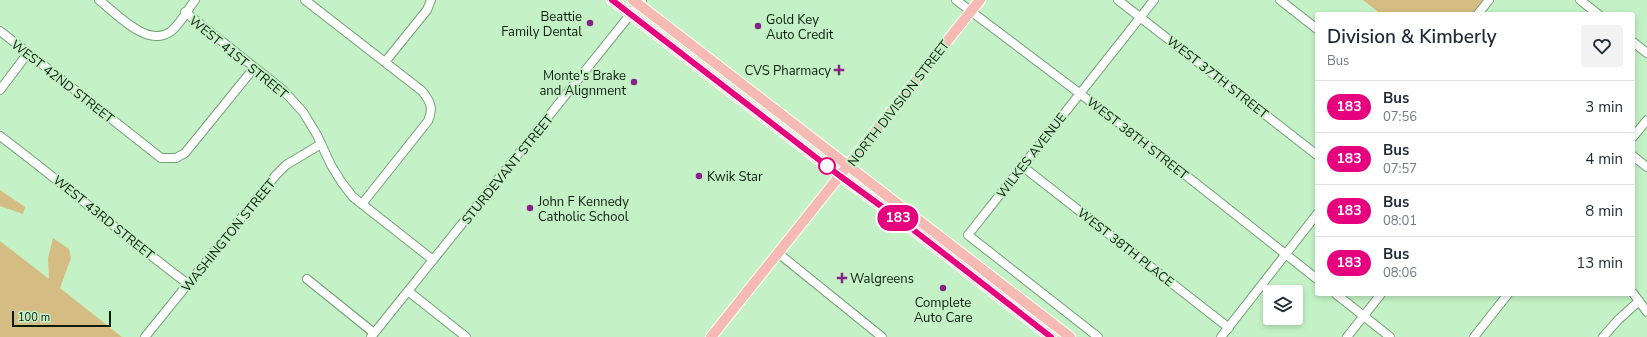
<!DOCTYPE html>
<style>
:root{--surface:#fff;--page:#f2f2f3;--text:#1f2937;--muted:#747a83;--line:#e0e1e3}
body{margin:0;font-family:"Nunito Sans",sans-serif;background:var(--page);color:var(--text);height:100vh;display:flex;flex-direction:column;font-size:15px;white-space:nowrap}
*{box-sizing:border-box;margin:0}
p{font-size:13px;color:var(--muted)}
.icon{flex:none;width:22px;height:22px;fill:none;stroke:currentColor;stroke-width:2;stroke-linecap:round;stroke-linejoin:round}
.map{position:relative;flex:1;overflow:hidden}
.sheet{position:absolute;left:1315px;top:12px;width:320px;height:284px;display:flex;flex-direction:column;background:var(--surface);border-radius:4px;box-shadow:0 2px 6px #0003}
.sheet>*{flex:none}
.badge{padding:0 8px;border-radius:13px;font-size:14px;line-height:26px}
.tools{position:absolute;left:1263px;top:285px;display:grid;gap:8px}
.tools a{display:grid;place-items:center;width:40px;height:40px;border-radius:4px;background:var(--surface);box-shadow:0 2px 6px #0003;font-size:20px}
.scale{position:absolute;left:12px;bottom:10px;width:99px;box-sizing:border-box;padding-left:4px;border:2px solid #0b1c0d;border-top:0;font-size:11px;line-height:14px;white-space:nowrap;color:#0b1c0d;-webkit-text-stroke:3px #c4f2c6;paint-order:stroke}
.map>.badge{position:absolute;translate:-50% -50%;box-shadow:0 0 0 2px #fff}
.round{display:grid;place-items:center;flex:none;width:42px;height:42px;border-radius:4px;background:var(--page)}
.head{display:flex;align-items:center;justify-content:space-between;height:68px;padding:0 12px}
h1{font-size:19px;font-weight:600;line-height:30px}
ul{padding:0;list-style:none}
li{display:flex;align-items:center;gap:12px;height:52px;padding:0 12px;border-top:1px solid var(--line)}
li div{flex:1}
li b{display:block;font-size:15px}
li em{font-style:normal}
li .badge{min-width:44px;font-weight:700;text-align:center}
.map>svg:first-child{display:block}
.green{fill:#d5bc83}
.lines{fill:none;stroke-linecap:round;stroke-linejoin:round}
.minor-casing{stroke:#739f76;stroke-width:10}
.major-casing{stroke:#fff;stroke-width:12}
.minor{stroke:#fff;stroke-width:8}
.major{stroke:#f5bab4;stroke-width:10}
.line-casing{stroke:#fff;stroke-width:9}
.line{stroke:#e6007e;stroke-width:6}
.poi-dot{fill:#86228a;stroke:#c4f2c6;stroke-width:1.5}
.stop-dot{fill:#fff;stroke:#e6007e;stroke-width:2}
.labels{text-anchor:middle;stroke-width:4;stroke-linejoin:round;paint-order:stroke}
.poi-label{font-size:13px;fill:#0b1c0d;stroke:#c4f2c6;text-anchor:start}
.street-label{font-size:13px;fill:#0b1c0d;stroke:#c4f2c6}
</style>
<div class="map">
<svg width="1647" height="337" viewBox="0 0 1647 337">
<rect width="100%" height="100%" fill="#c4f2c6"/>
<g class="green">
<path d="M1363,0H1489L1478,14H1381Z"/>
<path d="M0,190L25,207L23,214L0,206Z"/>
<path d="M53,238L69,249L71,258L60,288L122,337H0V241L49,279L48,258Z"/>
</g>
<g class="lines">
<g class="minor-casing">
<g id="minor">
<path d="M99,0C116,13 147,48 170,32C179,26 188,9 195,0"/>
<path d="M305,0L422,91C430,101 434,108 428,121L362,204"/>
<path d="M956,0L1136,136L1317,279"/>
<path d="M1118,0L1317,155"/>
<path d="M1280,0L1317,29"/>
<path d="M1580,0L1598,14"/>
<path d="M185,12L283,90L303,112L317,135L331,165L342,183L353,197L433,260"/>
<path d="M1478,14L1489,0"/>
<path d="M0,31L161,158H176L185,153L254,68"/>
<path d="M1633,42L1647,53"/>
<path d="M385,62L427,10L431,0"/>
<path d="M0,90L28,53"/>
<path d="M0,136C64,184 124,236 188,284"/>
<path d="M1633,137L1647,120"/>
<path d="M1633,156L1647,167"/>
<path d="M1022,166L1229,328"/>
<path d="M778,253L882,337"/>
<path d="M307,279L374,333"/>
<path d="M408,291L466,337"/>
<path d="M1633,293L1647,312"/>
<path d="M1336,294L1390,337"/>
<path d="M145,337L276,175L286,165L321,144"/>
<path d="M371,337L642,0"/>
<path d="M1098,337L968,235L1154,0"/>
<path d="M1221,337L1317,214"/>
<path d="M1347,337L1381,294"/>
<path d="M1474,337L1508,294"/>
<path d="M1603,337L1618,320L1639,301"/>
</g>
</g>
<g class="major-casing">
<g id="major">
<path d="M612,0L840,176L911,228L1051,337"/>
<path d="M633,0L1070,337"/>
<path d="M711,337L980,0"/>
</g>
</g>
<use href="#minor" class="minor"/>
<use href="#major" class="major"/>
</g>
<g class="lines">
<g class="line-casing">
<path id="line" d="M612,0L840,176L911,228L1051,337"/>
</g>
<use href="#line" class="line"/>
</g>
<g class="poi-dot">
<circle cx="590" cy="23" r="4"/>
<circle cx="758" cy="26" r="4"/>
<path d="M837 64h4v4h4v4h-4v4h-4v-4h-4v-4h4z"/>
<circle cx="634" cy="82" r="4"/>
<circle cx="699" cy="176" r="4"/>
<circle cx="530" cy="208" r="4"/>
<path d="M840 272h4v4h4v4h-4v4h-4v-4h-4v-4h4z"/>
<circle cx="943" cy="288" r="4"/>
</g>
<circle class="stop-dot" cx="827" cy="166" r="8"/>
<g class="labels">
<g class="poi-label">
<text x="582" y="21" text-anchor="end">Beattie<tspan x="582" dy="15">Family Dental</tspan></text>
<text x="766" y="24">Gold Key<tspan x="766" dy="15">Auto Credit</tspan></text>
<text x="831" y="75" text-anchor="end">CVS Pharmacy</text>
<text x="626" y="80" text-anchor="end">Monte's Brake<tspan x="626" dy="15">and Alignment</tspan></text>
<text x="707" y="181">Kwik Star</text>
<text x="538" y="206">John F Kennedy<tspan x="538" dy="15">Catholic School</tspan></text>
<text x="850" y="283">Walgreens</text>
<text x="943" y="307" text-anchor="middle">Complete<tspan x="943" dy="15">Auto Care</tspan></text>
</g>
<g class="street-label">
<text transform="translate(239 57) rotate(39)" y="5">WEST 41ST STREET</text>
<text transform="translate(1218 77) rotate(38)" y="5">WEST 37TH STREET</text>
<text transform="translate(63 81) rotate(38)" y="5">WEST 42ND STREET</text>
<text transform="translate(898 103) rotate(-52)" y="5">NORTH DIVISION STREET</text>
<text transform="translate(1138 138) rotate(38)" y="5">WEST 38TH STREET</text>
<text transform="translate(1031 155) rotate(-52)" y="5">WILKES AVENUE</text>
<text transform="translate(507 169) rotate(-51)" y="5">STURDEVANT STREET</text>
<text transform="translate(104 217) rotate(39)" y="5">WEST 43RD STREET</text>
<text transform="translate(228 235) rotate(-51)" y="5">WASHINGTON STREET</text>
<text transform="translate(1126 247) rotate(38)" y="5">WEST 38TH PLACE</text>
</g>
</g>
</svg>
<div class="tools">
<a><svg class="icon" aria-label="layers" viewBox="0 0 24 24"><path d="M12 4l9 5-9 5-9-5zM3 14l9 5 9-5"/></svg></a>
</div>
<div class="scale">100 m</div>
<b class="badge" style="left:898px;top:218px;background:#e6007e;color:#fff">183</b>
<section class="sheet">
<div class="head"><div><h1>Division &amp; Kimberly</h1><p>Bus</p></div><a class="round"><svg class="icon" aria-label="heart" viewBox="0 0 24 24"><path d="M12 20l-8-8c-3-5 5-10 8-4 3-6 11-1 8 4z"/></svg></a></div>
<ul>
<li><span class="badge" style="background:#e6007e;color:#fff">183</span><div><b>Bus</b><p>07:56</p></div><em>3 min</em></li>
<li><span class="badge" style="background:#e6007e;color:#fff">183</span><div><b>Bus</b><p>07:57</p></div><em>4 min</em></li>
<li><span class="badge" style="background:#e6007e;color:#fff">183</span><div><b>Bus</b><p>08:01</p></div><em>8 min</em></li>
<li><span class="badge" style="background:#e6007e;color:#fff">183</span><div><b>Bus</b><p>08:06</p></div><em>13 min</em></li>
</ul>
</section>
</div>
